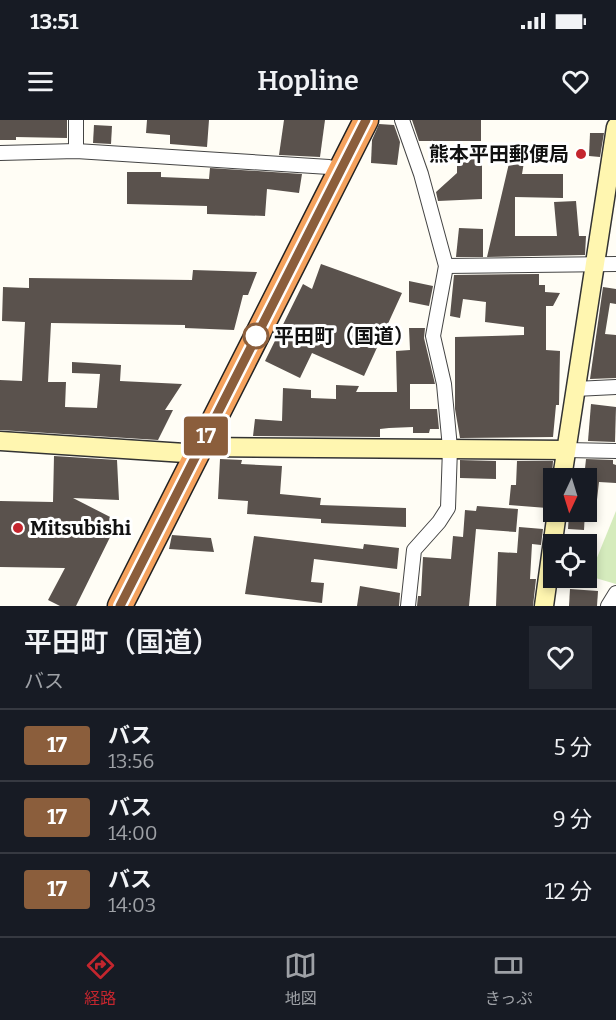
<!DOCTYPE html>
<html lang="ja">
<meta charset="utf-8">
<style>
:root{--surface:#171b24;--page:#242831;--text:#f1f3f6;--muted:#9ea1a6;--line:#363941;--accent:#c4262e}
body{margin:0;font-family:Bitter,"Noto Sans JP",serif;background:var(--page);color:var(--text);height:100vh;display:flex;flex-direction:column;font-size:22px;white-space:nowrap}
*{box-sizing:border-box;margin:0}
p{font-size:20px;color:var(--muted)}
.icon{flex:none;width:33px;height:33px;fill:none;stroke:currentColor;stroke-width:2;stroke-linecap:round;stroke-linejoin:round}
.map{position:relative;height:486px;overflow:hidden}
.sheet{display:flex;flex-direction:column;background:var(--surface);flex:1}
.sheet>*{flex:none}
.badge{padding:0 12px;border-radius:4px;font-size:21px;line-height:39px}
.needle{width:39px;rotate:184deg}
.fabs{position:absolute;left:543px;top:348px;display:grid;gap:12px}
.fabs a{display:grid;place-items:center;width:54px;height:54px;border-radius:0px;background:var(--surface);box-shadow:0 3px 9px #0003;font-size:30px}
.map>.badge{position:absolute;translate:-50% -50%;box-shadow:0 0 0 3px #fff}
.round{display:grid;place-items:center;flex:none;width:63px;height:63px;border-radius:0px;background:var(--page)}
.overview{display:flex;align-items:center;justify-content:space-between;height:102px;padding:0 24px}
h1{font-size:28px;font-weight:600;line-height:45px}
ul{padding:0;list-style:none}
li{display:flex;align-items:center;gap:18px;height:72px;padding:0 24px;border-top:2px solid var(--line)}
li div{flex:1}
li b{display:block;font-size:22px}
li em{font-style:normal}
li .badge{min-width:66px;font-weight:700;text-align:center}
.status{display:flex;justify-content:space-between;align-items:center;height:42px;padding:0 30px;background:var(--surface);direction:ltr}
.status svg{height:16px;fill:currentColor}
header{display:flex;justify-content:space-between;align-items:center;height:78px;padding:0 24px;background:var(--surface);font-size:27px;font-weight:600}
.menu{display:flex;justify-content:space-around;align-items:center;height:84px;border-top:2px solid var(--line);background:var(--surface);font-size:16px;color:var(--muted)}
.menu a{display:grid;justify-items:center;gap:3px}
.menu .selected{color:var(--accent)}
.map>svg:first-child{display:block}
.green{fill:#d5ebbd}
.building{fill:#5a524d}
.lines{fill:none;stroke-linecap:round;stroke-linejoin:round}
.street-casing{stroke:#444;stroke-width:16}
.secondary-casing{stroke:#333;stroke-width:21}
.highway-casing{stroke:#222;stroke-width:27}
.street{stroke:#fff;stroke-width:14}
.secondary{stroke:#fff6b0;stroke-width:18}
.highway{stroke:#f5a25d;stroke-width:24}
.line-casing{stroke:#fff;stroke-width:14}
.line{stroke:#8b5e3c;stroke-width:9}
.poi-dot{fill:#c4262e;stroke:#fff;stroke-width:2}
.stop-dot{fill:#fff;stroke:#8b5e3c;stroke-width:3}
.labels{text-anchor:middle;stroke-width:6;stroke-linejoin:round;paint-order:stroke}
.poi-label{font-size:20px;font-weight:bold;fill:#111;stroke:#fff;text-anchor:end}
.stop-label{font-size:20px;font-weight:bold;fill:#111;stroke:#fff;text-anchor:start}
</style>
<div class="status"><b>13:51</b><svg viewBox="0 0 49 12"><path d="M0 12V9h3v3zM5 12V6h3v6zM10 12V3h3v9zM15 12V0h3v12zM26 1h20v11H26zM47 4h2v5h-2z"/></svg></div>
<header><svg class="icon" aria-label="menu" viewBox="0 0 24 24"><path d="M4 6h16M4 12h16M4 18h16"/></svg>Hopline<svg class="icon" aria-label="heart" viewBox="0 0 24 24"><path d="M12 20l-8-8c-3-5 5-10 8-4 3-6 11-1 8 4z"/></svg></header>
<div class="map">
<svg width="616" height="486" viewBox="0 0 616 486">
<rect width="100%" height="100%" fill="#fffdf5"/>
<path class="green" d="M616,391V464L592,457L594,445Z"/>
<g class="building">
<path d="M0,0H67V18L16,17V20H0Z"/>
<path d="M147,0H209L207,27L170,24V15L146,13Z"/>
<path d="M284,0H325L320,37L279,35Z"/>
<path d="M412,0H481V21H419Z"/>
<path d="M379,4L394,5L400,22L397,45L371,43L372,20Z"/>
<path d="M94,5L112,6L111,24L93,23Z"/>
<path d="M590,13H604L600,37L589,36Z"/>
<path d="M482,38V79L438,81L436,72L457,53V41Z"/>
<path d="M510,39L524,42L522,54H563V78L515,77V116H557L554,82L576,81L579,116H586L585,135L487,137Z"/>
<path d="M210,48L302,54L299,73L267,69L265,96L207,94V86L127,84V52H161V57L209,59Z"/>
<path d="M459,108L483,109V137H456Z"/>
<path d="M321,144L402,173L364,256L312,233L300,258L265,241L303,164L312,169Z"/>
<path d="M193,150L257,152L248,175H243L234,210L185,208V205L51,203L48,262H66L65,287L97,288L100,254L72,253V242L121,245L120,261L182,264L165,290H173L158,320L0,310V260L22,261L25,202L2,201L3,167L29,168V158L192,160Z"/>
<path d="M539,154V165H545V172L560,173L553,186H546V230L560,231L559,285H556L553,317L460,318L455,289V217L524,215V207L485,202L486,182L463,179L460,198L450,196L454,155Z"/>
<path d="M409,161L433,166L429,186L409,182Z"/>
<path d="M603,167L616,169V184L610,183L605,214L616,215V258L590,259Z"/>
<path d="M409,208H425L424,218L435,264H410V289H437L439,309H430L429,313H413V307L389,308L380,309V317L253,316L255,299L282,301L283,268L311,270V278L336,279V265L359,266L356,272H397L396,231L410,230Z"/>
<path d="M591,284L616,287L615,322L588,321Z"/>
<path d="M54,336L117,340L119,380L73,378L118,401L76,486H60L48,480L65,448L0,447V381L53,382Z"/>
<path d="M220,339L242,340L241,344L282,346L280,374L321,378L320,385L406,388V407L321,403V399L247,394L248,381L218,379Z"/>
<path d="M586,339L613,340V344L616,345V363L599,362L595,397H586V358H584Z"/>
<path d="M460,340L496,341V359L460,358Z"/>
<path d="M517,341H553L550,384L547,388L509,385L511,365H516Z"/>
<path d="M477,386L518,389L516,412L476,409L469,486H417L418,476H421L423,437L451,439L453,416L463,417L465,390L476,391Z"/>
<path d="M569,392H585L584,410L568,409Z"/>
<path d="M519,407L543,409L541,425L532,424L530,459H536L533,486H496L498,432L517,433Z"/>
<path d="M172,415L211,418L214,432L169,429Z"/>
<path d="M254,416L363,429L364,424L399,428L397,449L314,439L311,462L324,463L322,483L245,474Z"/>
<path d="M360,466L400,473L399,486H357Z"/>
<path d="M570,469L598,471L597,486H569Z"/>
</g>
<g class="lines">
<g class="street-casing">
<g id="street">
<path d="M76,0V31"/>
<path d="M402,0L421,54L446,146L433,216L444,264L450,328L448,388L439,402L414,430L408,486"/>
<path d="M0,33L76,31L329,47"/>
<path d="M446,146L616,144"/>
<path d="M575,269L616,267"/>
<path d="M566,330L616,331"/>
<path d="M608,486L616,473"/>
</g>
</g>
<g class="secondary-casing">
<g id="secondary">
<path d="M0,321L185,333L201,327L566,330"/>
<path d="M562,358L616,7"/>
<path d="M544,486L557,392"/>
</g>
</g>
<g class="highway-casing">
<path id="highway" d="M120,486L366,0"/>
</g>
<use href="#street" class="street"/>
<use href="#secondary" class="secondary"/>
<use href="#highway" class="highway"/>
</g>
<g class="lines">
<g class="line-casing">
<path id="line" d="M120,486L366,0"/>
</g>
<use href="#line" class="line"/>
</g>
<g class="poi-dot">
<circle cx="581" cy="34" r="6"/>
<circle cx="18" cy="408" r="6"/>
</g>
<circle class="stop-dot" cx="256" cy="216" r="12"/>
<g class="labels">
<g class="poi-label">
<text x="569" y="41">熊本平田郵便局</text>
<text x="30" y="415" text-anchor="start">Mitsubishi</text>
</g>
<g class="stop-label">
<text x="274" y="223">平田町（国道）</text>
</g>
</g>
</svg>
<div class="fabs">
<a><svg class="needle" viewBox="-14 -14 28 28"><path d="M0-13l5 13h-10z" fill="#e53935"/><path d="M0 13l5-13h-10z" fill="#9ea1a6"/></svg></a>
<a><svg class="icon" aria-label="locate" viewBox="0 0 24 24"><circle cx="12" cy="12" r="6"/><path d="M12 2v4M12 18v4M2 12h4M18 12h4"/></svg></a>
</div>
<b class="badge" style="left:206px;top:316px;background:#8b5e3c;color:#fff">17</b>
</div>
<section class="sheet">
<div class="overview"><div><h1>平田町（国道）</h1><p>バス</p></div><a class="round"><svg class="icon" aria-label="heart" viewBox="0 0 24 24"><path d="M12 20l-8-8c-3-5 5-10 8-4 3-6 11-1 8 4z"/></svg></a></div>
<ul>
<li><span class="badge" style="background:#8b5e3c;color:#fff">17</span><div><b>バス</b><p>13:56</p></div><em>5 分</em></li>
<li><span class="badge" style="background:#8b5e3c;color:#fff">17</span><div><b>バス</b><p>14:00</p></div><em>9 分</em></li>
<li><span class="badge" style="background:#8b5e3c;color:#fff">17</span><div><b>バス</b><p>14:03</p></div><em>12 分</em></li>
</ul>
</section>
<nav class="menu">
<a class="selected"><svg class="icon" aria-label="directions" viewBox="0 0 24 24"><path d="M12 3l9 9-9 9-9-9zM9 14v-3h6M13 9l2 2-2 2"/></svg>経路</a>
<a><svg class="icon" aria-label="map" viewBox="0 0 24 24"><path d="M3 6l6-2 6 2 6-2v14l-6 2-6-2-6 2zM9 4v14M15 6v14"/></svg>地図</a>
<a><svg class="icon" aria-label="tickets" viewBox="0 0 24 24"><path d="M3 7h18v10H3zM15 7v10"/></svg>きっぷ</a>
</nav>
